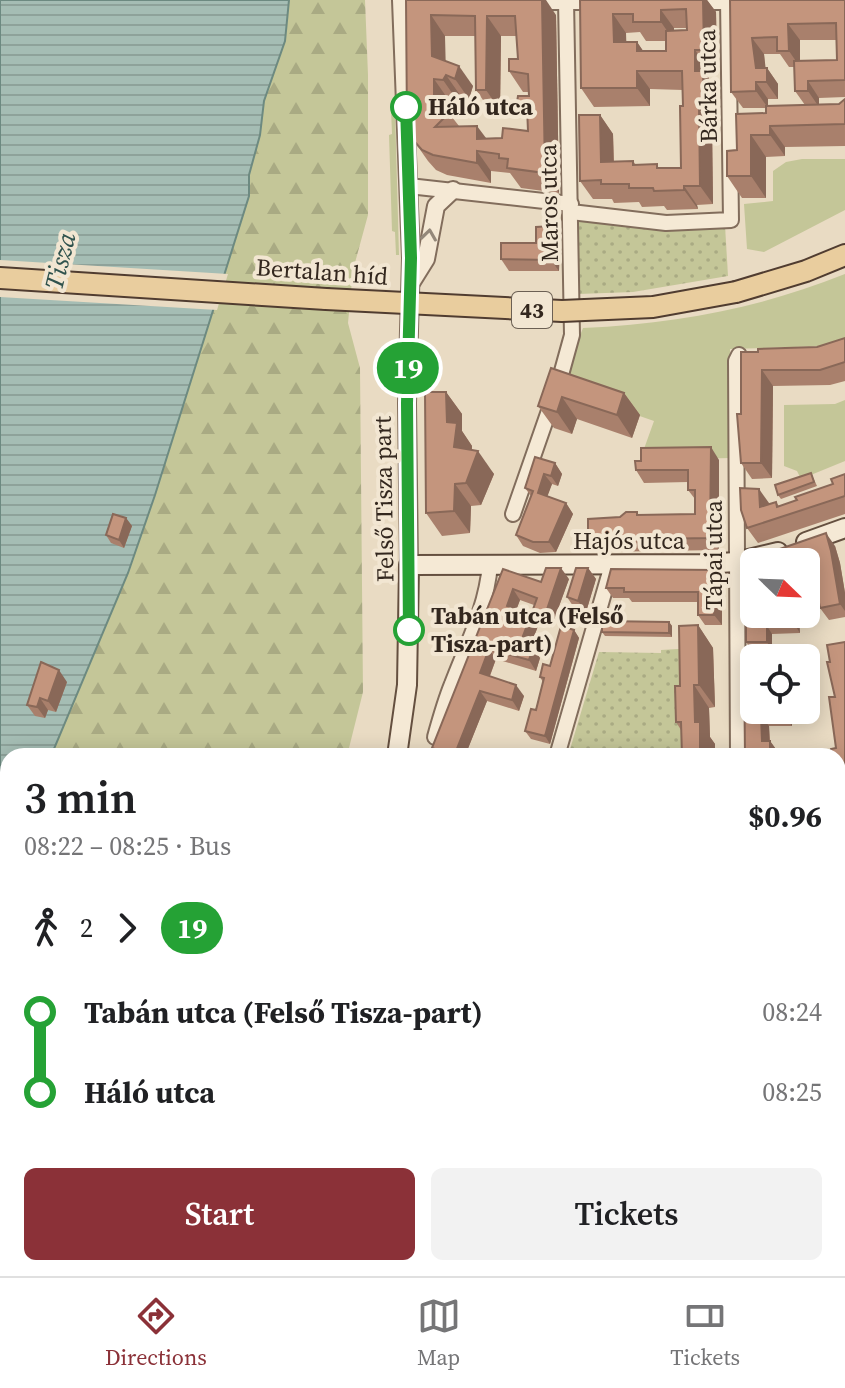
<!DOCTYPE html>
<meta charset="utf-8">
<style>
:root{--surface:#fff;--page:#f2f2f2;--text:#202124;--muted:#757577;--line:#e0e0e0;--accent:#8b3138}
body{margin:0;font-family:"Source Serif 4",serif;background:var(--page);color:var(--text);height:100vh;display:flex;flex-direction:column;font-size:30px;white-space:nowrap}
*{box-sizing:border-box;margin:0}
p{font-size:26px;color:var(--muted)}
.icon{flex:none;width:44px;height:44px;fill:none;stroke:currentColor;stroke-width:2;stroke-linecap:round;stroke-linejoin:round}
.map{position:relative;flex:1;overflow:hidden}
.side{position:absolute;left:0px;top:748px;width:846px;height:528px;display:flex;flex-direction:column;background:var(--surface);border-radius:24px 24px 0 0;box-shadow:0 4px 20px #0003}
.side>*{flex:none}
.badge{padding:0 16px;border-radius:26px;font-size:28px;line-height:52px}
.needle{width:52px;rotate:113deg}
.fabs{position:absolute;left:740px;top:548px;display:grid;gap:16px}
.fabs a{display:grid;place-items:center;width:80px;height:80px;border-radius:12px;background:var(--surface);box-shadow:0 4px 20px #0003;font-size:40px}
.map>.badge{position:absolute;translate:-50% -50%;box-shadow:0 0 0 4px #fff}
.legs{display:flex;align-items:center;gap:12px;height:88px;padding:0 24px;font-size:26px}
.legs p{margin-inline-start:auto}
.summary{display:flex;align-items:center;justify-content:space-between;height:136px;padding:0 24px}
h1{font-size:44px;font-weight:600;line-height:60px}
.cta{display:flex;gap:16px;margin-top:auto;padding:16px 24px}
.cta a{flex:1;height:92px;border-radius:12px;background:var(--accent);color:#fff;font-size:32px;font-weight:600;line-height:92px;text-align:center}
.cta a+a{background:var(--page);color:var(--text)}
ul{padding:0 24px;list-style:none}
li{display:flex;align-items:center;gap:28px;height:80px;font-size:30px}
li i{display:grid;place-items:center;width:12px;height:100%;margin:0 10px;background:currentColor}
li i::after{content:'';width:20px;height:20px;margin:-10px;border:6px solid;border-radius:50%;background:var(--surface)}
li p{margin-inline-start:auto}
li:first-child i{background:linear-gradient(#0000 50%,currentColor 0)}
li:last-child i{background:linear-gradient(currentColor 50%,#0000 0)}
.dock{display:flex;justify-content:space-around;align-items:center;height:112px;border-top:2px solid var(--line);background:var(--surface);font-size:22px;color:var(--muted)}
.dock a{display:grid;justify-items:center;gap:4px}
.dock .on{color:var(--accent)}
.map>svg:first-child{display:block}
.grass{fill:#c4c698}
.forest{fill:url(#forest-firs)}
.sand{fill:url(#sand-dots)}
.park{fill:url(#park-dots)}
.water{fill:url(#water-rules);stroke:#6d8a81;stroke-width:2}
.pier{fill:#e9dbc3}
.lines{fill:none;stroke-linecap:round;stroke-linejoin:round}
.minor-casing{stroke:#826d5c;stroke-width:18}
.tertiary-casing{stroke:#826d5c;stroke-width:20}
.secondary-casing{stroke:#644f3f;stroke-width:22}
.primary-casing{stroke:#503c30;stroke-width:24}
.minor{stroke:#f5e9d5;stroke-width:14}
.tertiary{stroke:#f5e9d5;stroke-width:16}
.secondary{stroke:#f5e9d5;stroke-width:18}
.primary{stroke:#e9cd9e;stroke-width:20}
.primary-bridge-casing{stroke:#503c30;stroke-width:24;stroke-linecap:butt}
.primary-bridge{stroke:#e9cd9e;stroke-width:20}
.wall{fill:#a9806c;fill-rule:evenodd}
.shaded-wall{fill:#896858}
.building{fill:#c4957d;stroke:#896858;stroke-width:2;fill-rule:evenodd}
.oneway{stroke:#94887a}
.line-1-casing{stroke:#fff;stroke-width:18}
.line-1{stroke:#25a235;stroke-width:12}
.stop-1-dot{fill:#fff;stroke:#25a235;stroke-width:4}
.labels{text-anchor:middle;stroke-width:8;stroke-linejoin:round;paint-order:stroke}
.shield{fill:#f2e6d2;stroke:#6c6054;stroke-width:2}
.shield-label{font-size:22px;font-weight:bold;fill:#33271e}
.street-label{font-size:24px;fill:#33271e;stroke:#f2e6d2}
.stop-label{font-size:24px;font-weight:bold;fill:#33271e;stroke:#f2e6d2;text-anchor:start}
.water-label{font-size:26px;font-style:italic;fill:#2f524d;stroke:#f2e6d2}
</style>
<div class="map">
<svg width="845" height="1276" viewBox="0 0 845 1276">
<defs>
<pattern id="forest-firs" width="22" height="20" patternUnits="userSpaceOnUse" patternTransform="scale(2)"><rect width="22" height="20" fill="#c4c698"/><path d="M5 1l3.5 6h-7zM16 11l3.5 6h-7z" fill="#a9aa83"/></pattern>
<pattern id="sand-dots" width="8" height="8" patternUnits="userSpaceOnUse" patternTransform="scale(2)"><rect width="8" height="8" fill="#e3cda3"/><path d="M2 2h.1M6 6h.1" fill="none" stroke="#c3b08c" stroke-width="1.8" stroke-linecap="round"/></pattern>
<pattern id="park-dots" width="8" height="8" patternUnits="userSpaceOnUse" patternTransform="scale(2)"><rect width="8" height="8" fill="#c4c698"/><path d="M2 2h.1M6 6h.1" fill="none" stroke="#a9aa83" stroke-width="1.8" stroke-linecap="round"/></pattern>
<pattern id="water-rules" width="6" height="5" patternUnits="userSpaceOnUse" patternTransform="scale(2)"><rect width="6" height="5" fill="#a5bdb4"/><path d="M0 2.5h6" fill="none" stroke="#8ea29a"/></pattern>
</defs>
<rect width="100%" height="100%" fill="#e9dbc3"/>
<g class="grass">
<path d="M391,110H395L399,255H396L395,232L392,231L389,135L392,134Z"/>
<path d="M802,159H845V210L764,252L747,249L744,204L773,201V171L786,162Z"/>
<path d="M845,274V339L825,346L730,349L731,458L640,460L654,421L559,388L583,328C678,323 757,309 845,274Z"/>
<path d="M845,400V461L801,479L797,471L784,466V405L835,404Z"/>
<path d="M8,851V986L0,995V1010V869Z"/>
</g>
<g class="forest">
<path d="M289,0H365L368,75V215L353,270L348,323L360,368L363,692L347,756H51L128,573L155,495L249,196V175L260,135L264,101L285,41Z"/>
<path d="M8,986V1268H76L72,1276H0V995Z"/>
</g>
<path class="sand" d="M0,901L8,910V969L0,983Z"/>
<g class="park">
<path d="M579,217L725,225L728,276L633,292L579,294Z"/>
<path d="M695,648V756H568L599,652L661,653V650Z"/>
<path d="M472,1268H549L547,1276H492Z"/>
<path d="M574,1268H700V1276H572Z"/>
</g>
<path class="water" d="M0,0H289L285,41L264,101L260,135L249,175V196L155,495L128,573L51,756H8V851L0,869Z"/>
<path class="pier" d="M0,260L228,274L217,310L0,297Z"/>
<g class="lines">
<g class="minor-casing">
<g id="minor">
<path d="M530,2H597"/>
<path d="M690,2H749"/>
<path d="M409,186L571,204"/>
<path d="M571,212L666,223L731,220L728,0"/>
<path d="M513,514L559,382L572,335L566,0"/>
<path d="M435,737C440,719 445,701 452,684C467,644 486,609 490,565"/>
<path d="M557,756L612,565"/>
<path d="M738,756L736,361L739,355"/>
<path d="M838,873L845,872"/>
<path d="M838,1099L845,1098"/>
<path d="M795,1268L819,1276"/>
<path d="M393,1276L397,1268"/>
<path d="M564,1276L566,1268"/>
</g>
</g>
<g class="tertiary-casing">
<g id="tertiary">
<path d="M401,0L411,258L407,403L409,565"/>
<path d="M411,283L426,259L436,206L453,190"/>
<path d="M294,1268L310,1276"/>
</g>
</g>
<g class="secondary-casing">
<g id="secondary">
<path d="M806,542L845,528"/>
<path d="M397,756L407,685L409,565L703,564L736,562L778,552"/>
<path d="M123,1276L127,1268"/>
</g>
</g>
<g class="primary-casing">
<g id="primary">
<path d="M0,278L326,299"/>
<path d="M736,292L806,271L845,255"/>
</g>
</g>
<use href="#minor" class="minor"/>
<use href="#tertiary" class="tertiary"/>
<use href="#secondary" class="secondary"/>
<use href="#primary" class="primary"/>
<g class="primary-bridge-casing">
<path id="primary-bridge" d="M326,299L562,311L653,307L736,292"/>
</g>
<use href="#primary-bridge" class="primary-bridge"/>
</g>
<g class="wall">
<path d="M406,0L556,15L559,193L521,188L510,173L491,171V183L447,175L436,170L428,161L414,141ZM445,36H476V90L490,110H500L501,36H516L518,59L509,71L523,92H528L529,96L518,107L528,120V131L502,138H486L459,126L448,112V99L457,100L460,95L469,99L473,86L445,61Z"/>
<path d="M580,0H707L716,12L717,69H708V77L716,90L717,125H712L713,204L697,205L698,209L667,210L664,206L642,207L639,202L614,203L612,199H593L580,181L600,115L613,134L614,162L633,161L636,165L660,168H681L683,106V90L650,89V106L594,107L581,88ZM674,28H687V30H674ZM640,32L646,41H666V51H643L637,42H626V33Z"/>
<path d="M730,0H845V97L819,98V105L839,104L845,99V146L785,147V156L766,157V198H742L727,176L737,150L766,113V108H743L731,92ZM800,40H836L837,60L800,61ZM764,54H780L789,67H794L795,91L805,105L768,106V99H778V84L767,68H765Z"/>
<path d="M560,238L559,271H509L501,259L536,243Z"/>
<path d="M845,338V381L830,385L773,386L772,478L752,479L741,463V414L758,352L817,347Z"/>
<path d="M551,368L624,393L640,415L632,438L577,419L572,434L554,428L538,406Z"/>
<path d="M446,392L462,414V431L472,446V450L494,474L481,505L471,506L470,533L442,536L426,513Z"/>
<path d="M719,460V550L597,552L588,540L620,517L637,512L639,515L695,514V499L688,490V482L644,483L636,470Z"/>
<path d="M555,463L562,474L558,486L552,484L547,496L566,503L573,514L556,552L540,553L523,546L516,535L531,496L525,488Z"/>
<path d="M811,473L817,486L781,499L778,495Z"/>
<path d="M845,474V514L758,543L747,528L769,504L776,502L779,506L797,500L833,484Z"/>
<path d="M126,518L132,526L124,548L111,543L106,535Z"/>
<path d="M835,546L840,563L845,593V617L829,620L820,608L814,575L806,578V562H754V614H770L767,615L799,621L800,633L772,634V650H752L746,642L749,616L743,608L742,562Z"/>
<path d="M588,568L596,579L586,612L575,609L567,597Z"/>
<path d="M503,569L541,582L569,579L551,628L538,625L531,615L534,605L520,600L516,610L538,626L530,647L540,658L536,671L496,659L490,676L524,696L519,711L487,701L465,756H437L432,748Z"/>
<path d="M715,570L722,580V625H705L698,615V602H632L629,598H613L606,588Z"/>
<path d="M669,622L672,626V637L605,636L602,632Z"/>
<path d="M698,625L713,648L715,707L709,708L710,737L715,744V756H682L681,730L676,722L680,686Z"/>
<path d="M574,630L579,638L550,744L531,739L525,731L536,710L543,682L540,677L550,666Z"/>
<path d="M845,642L843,773H840L838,771V756L836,748L835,697L830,662Z"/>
<path d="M763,656L765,658H754V710H792V726H769L770,741L778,752V756H745L744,657Z"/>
<path d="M67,682L56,712L48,710L45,718L35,716L27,705Z"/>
<path d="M845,810V854L838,855V811Z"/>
<path d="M152,1268L267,1276H147Z"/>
<path d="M399,1268H440L443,1273L450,1276H404Z"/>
<path d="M565,1268H609L607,1276H571Z"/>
<path d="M694,1268H719V1276H699Z"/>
<path d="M733,1268L798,1276H738Z"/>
</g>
<g class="shaded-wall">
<path d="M542,0H546L556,15L559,193L545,173Z"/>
<path d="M703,0H707L716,12L717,69L704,50Z"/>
<path d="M661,10L674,28V41L661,22Z"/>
<path d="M613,14L626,33L627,61L614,42Z"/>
<path d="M431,15L445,36L446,75L460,95L457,100L443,80L432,56Z"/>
<path d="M487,16L501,36L500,110L486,90Z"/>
<path d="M788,24L800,40V67L789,51Z"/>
<path d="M752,38L764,54L767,80V68L778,84V99L756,68Z"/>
<path d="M637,42L650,61L637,51Z"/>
<path d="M695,50L708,69V77L716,90L717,125L704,106L695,71Z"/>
<path d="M459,66L473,86L469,99L455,79Z"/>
<path d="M637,71L650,89V106L637,88Z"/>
<path d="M434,79L448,99V114L434,103Z"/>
<path d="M808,81L819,98V107L808,91Z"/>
<path d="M756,82L768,99V108L756,91Z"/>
<path d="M699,106L712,125L713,204L700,186Z"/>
<path d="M600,115L613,134L614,180L601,162Z"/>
<path d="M477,126L492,146L477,139Z"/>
<path d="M770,126L785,147V156L770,135Z"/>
<path d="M751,135L766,157V198L751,176Z"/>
<path d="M477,151L491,171V183L477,163Z"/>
<path d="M684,186L697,205L698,209L684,190Z"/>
<path d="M552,226L560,238L559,271L551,260Z"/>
<path d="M762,370L773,386L772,478L761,463Z"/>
<path d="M446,392L462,414V431L472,446L470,469L454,447L447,422Z"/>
<path d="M624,393L640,415L632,438L617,415Z"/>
<path d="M562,397L577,419L572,434L557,412Z"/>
<path d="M711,447L719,460V550L710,538Z"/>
<path d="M478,451L494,474L481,505L466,483Z"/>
<path d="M555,463L562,474L558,486L551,476Z"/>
<path d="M544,474L552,484L545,503L538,493Z"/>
<path d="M455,484L471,506L470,533L454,511Z"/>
<path d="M759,489L769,503L770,522L760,507Z"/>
<path d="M566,503L573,514L556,552L549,542Z"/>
<path d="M126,518L132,526L124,548L119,540Z"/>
<path d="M826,533L835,546L840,563L845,593V611L840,604Z"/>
<path d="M561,568L569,579L551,628L544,618Z"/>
<path d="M588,568L596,579L586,612L578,601Z"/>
<path d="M715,570L722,580V625L714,615Z"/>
<path d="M513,589L520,600L514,616L507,606Z"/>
<path d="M794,614L799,621L800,633L795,625Z"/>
<path d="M531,615L538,626L530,647L523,644V636Z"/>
<path d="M669,622L672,626V637L669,633Z"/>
<path d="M698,625L713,648L715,707L699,685Z"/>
<path d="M767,626L772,634V650L767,642Z"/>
<path d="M574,630L579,638L550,744L545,736Z"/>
<path d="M533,648L540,658L536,671L529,660Z"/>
<path d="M489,649L496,659L487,683L480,673Z"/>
<path d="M59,670L67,682L56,712L48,701Z"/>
<path d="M516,685L524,696L519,711L512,700Z"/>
<path d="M694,685L709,708L710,737L715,744V756H700L695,722Z"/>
<path d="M480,691L487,701L465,756H454Z"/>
<path d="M40,698L48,710L45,718L37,707Z"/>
<path d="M784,710H792V726L783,715Z"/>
<path d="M761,715L769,726L770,753L762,741Z"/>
<path d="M770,741L778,752V756H770Z"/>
<path d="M591,1268H609L607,1276H595Z"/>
<path d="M713,1268H719V1276H718Z"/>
<path d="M783,1268H792L798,1276H780Z"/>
<path d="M185,1269L190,1276H181Z"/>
</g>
<g class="building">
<path d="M406,0H542L545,173L507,168L508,159L499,158V154L477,151V163L433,155L422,150L414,141L407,125ZM431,15L475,16L476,90H486L487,16H515L518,59H509V71L528,74L529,96H518L517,102L518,107H527L528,131L503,128L502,138L477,139V126L435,127L449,113L440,103H434V79L443,80L446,75L455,79L459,66L432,56Z"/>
<path d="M580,0H703L704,50H695V71H703L704,106H699L700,186H684V190L654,191L653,188H629V184H601V180L580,181L579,115H600L601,162L633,161V165L657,164V168H681L680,106H683L682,71H637V88H581ZM686,9L687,30L666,31V51H637V42H614L613,14H633V22H661V10Z"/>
<path d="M730,0H845V80L808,81V91H795L794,61L837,60L836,23L788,24L789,51H777V37L752,38L756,68H767V82H756V91L731,92Z"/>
<path d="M845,99V124L770,126V135H751V176H727V151L737,150L736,114L766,113V106L839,104Z"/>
<path d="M552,226L551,260L501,259V243H536V227Z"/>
<path d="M845,338V362L820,370H762L761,463H741L737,414H741V352H758V349L817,347Z"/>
<path d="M551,368L624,393L617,415L562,397L557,412L538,406Z"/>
<path d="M425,392H446L447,422L457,423L454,447L478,451L466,483L455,484L454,511L426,513Z"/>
<path d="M711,447L710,538L588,540V519L620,517L626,512H637V515L695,514V490H688V470H636L635,461H641V448Z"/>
<path d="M535,457L555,463L551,476L544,474L538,493L566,503L549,542H533L516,535L533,491L525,488Z"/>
<path d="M811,473L814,482L778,495L775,485Z"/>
<path d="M845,474V496L747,528L741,510L740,488L759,489L760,507L776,502L777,507L797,500L795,497L833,484L831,479Z"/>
<path d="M113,514L126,518L119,540L106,535Z"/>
<path d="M826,533L831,551L840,604L820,608L811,561L806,562H754V604L743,608L742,562Z"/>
<path d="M546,568H561L544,618L531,615L537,598L513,589L507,606L531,615L523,636V644L533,648L529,660L489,649L480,673L516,685L512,700L480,691L454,756L432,748L503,569L541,582Z"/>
<path d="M576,568H588L578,601L567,597Z"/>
<path d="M611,569L715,570L714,615H698V592H624V588H606Z"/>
<path d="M784,614H794L795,625L767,626V642H746V617Z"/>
<path d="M602,621L669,622V633L602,632Z"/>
<path d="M698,625L699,685H694L695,722H700V756H682L681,722H676L675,686H680L679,626Z"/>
<path d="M561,626L574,630L545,736L525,731L531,709L536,710L544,678L540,677L543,664L550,666Z"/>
<path d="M845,642V784L842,764H838V756H832L831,749L836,748L829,697H835L827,662H830L827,645Z"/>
<path d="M763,656V658H754V710H784L783,715H761L762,741H770V756H745L744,657Z"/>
<path d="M41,662L59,670L48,701L40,698L37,707L27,705Z"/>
<path d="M845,810V829L838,830V811Z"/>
<path d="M845,1125V1147L841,1148L838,1127Z"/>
<path d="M152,1268H251L267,1276H199L185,1269L181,1276H147Z"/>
<path d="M401,1268H436L435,1269L450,1276H418Z"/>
<path d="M733,1268H783L780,1276H751Z"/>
</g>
<defs><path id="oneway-chevron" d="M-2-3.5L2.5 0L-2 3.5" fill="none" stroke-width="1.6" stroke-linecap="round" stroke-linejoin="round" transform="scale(2)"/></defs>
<use class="oneway" href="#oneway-chevron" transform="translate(429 235) rotate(-82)"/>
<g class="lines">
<g class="line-1-casing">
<path id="line-1" d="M406,107L411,258L407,403L409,630"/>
</g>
<use href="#line-1" class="line-1"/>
</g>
<g class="stop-1-dot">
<circle cx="406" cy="107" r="14"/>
<circle cx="409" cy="630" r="14"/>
</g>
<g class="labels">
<rect class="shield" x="512" y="292" width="40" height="36" rx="6"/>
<g class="shield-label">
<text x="532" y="318">43</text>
</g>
<g class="street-label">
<text transform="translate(708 86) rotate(-91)" y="8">Bárka utca</text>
<text transform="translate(549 203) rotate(-91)" y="8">Maros utca</text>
<text transform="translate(322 272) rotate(4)" y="8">Bertalan híd</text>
<text transform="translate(384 499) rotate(-91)" y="8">Felső Tisza part</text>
<text x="629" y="549">Hajós utca</text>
<text transform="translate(714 555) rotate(-90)" y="8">Tápai utca</text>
</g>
<g class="stop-label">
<text x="428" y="115">Háló utca</text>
<text x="431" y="624">Tabán utca (Felső<tspan x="431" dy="28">Tisza-part)</tspan></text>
</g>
<g class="water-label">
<text transform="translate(60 261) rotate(-76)" y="9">Tisza</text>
</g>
</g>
</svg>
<div class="fabs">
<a><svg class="needle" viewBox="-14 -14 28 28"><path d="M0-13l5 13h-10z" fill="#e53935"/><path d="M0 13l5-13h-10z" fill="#757577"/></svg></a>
<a><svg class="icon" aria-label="locate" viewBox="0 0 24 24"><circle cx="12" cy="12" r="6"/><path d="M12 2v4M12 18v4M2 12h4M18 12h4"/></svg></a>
</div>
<b class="badge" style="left:408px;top:368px;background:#25a235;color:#fff">19</b>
<section class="side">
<div class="summary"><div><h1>3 min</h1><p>08:22 – 08:25 · Bus</p></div><b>$0.96</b></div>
<div class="legs"><svg class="icon" aria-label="walk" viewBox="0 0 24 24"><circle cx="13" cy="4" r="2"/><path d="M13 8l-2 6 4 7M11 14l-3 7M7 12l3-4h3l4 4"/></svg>2<svg class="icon" aria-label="forward" viewBox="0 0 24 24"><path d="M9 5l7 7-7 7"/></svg><b class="badge" style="background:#25a235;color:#fff">19</b></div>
<ul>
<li><i style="color:#25a235"></i><b>Tabán utca (Felső Tisza-part)</b><p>08:24</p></li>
<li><i style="color:#25a235"></i><b>Háló utca</b><p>08:25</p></li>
</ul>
<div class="cta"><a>Start</a><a>Tickets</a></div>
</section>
</div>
<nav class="dock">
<a class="on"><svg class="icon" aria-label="directions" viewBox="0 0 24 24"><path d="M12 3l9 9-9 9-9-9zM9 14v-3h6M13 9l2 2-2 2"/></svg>Directions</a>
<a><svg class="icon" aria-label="map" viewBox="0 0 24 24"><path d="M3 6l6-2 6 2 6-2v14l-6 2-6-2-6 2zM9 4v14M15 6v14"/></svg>Map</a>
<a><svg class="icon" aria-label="tickets" viewBox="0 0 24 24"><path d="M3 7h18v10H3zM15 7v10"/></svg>Tickets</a>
</nav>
